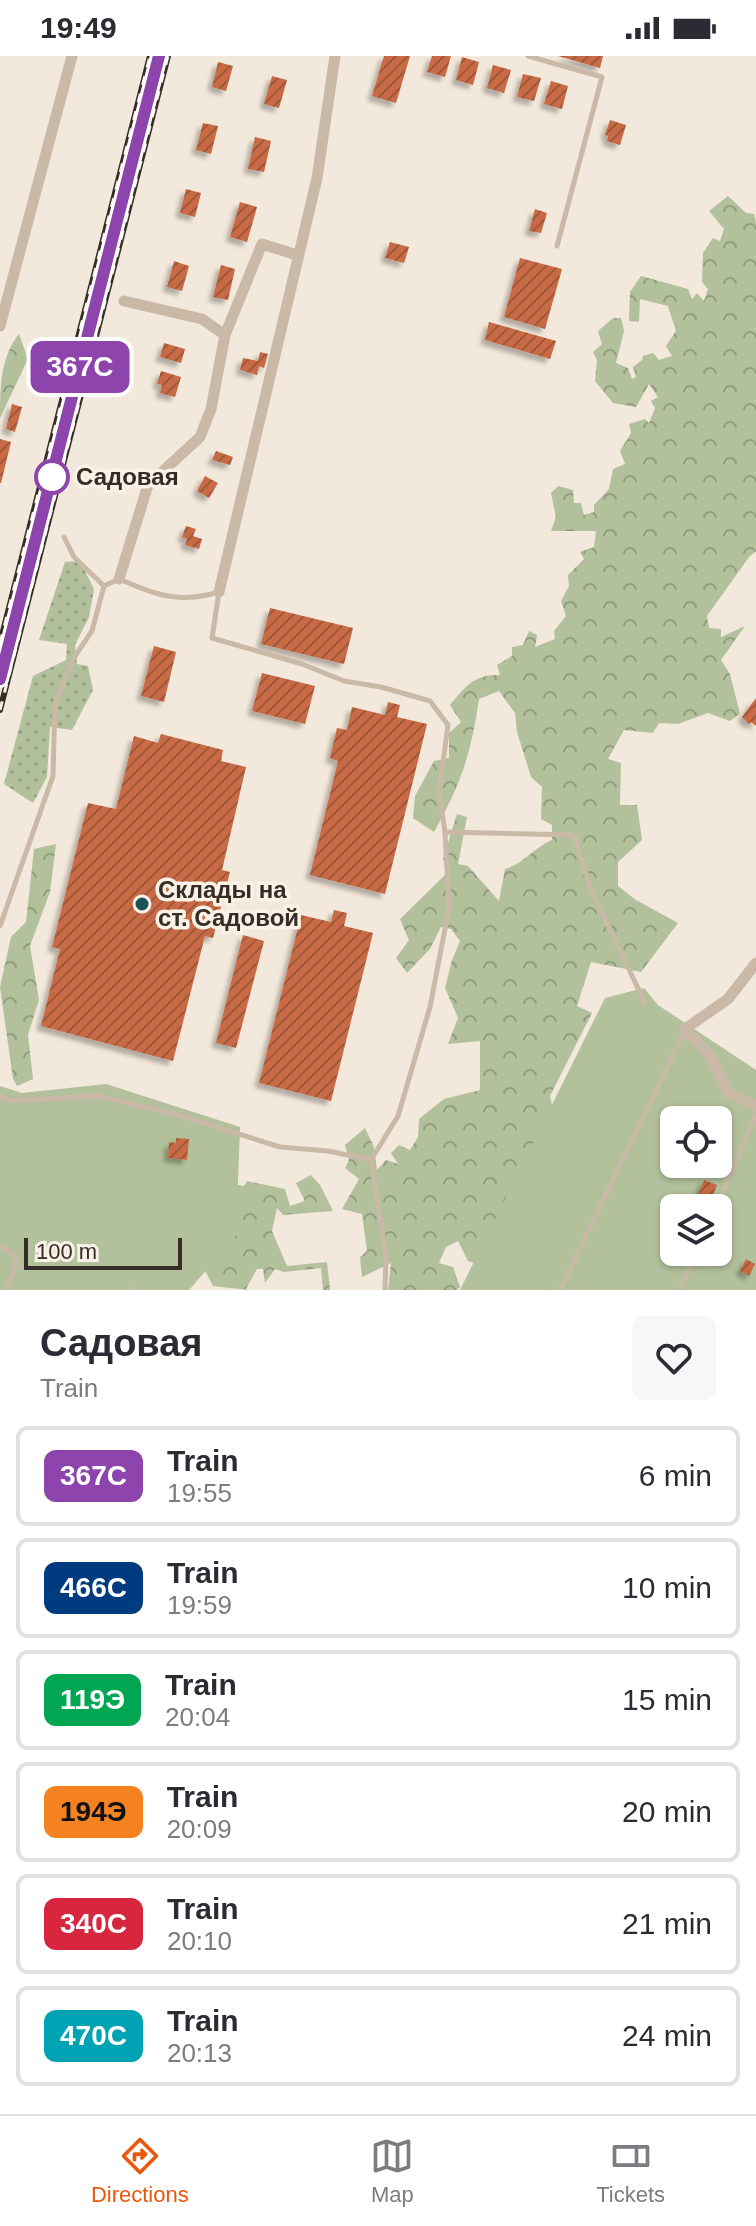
<!DOCTYPE html>
<meta charset="utf-8">
<style>
:root{--surface:#fff;--page:#f7f7f7;--text:#2b2b33;--muted:#7c7c81;--line:#e1e1e2;--accent:#ea580c}
body{margin:0;font-family:Arial,sans-serif;background:var(--page);color:var(--text);height:100vh;display:flex;flex-direction:column;font-size:30px;white-space:nowrap}
*{box-sizing:border-box;margin:0}
p{font-size:26px;color:var(--muted)}
.icon{flex:none;width:44px;height:44px;fill:none;stroke:currentColor;stroke-width:2;stroke-linecap:round;stroke-linejoin:round}
.map{position:relative;height:1234px;overflow:hidden}
.drawer{display:flex;flex-direction:column;background:var(--surface);flex:1}
.drawer>*{flex:none}
.badge{padding:0 16px;border-radius:12px;font-size:28px;line-height:52px}
.tools{position:absolute;left:660px;top:1050px;display:grid;gap:16px}
.tools a{display:grid;place-items:center;width:72px;height:72px;border-radius:12px;background:var(--surface);box-shadow:0 2px 6px #0004;font-size:40px}
.scale{position:absolute;left:24px;bottom:20px;width:158px;box-sizing:border-box;padding-left:8px;border:4px solid #362d27;border-top:0;font-size:22px;line-height:28px;white-space:nowrap;color:#362d27;-webkit-text-stroke:6px #faf2e7;paint-order:stroke}
.map>.badge{position:absolute;translate:-50% -50%;box-shadow:0 0 0 4px #fff}
.round{display:grid;place-items:center;flex:none;width:84px;height:84px;border-radius:12px;background:var(--page)}
.head{display:flex;align-items:center;justify-content:space-between;height:136px;padding:0 40px}
h1{font-size:38px;font-weight:600;line-height:60px}
ul{padding:0;list-style:none}
li{display:flex;align-items:center;gap:24px;height:100px;margin:0 16px 12px;padding:0 24px;border:4px solid var(--line);border-radius:12px}
li div{flex:1}
li b{display:block;font-size:30px}
li em{font-style:normal}
li .badge{min-width:88px;font-weight:700;text-align:center}
.status{display:flex;justify-content:space-between;align-items:center;height:56px;padding:0 40px;background:var(--surface);direction:ltr}
.status svg{height:22px;fill:currentColor}
.tabs{display:flex;justify-content:space-around;align-items:center;height:112px;border-top:2px solid var(--line);background:var(--surface);font-size:22px;color:var(--muted)}
.tabs a{display:grid;justify-items:center;gap:4px}
.tabs .active{color:var(--accent)}
.map>svg:first-child{display:block}
.grass{fill:url(#grass-dots)}
.forest{fill:url(#forest-crowns)}
.garden{fill:#b2c19b;fill-rule:evenodd}
.building{fill:url(#building-hatch);filter:url(#shadow)}
.lines{fill:none;stroke-linecap:round;stroke-linejoin:round}
.service{stroke:#cab9a7;stroke-width:5}
.minor{stroke:#cab9a7;stroke-width:11}
.rail-casing{stroke:#362d27;stroke-width:6}
.rail{stroke:#faf2e7;stroke-width:3;stroke-dasharray:9;stroke-linecap:butt}
.line-casing{stroke:#fff;stroke-width:18}
.line{stroke:#8e44ad;stroke-width:12}
.stop-dot{fill:#fff;stroke:#8e44ad;stroke-width:4}
.poi-dot{fill:#1d5158;stroke:#faf2e7;stroke-width:3}
.labels{text-anchor:middle;stroke-width:7;stroke-linejoin:round;paint-order:stroke}
.stop-label{font-size:24px;font-weight:bold;fill:#362d27;stroke:#faf2e7;text-anchor:start}
.poi-label{font-size:24px;font-weight:bold;fill:#362d27;stroke:#faf2e7;text-anchor:start}
</style>
<div class="status"><b>19:49</b><svg viewBox="0 0 49 12"><path d="M0 12V9h3v3zM5 12V6h3v6zM10 12V3h3v9zM15 12V0h3v12zM26 1h20v11H26zM47 4h2v5h-2z"/></svg></div>
<div class="map">
<svg width="756" height="1234" viewBox="0 0 756 1234">
<defs>
<pattern id="grass-dots" width="8" height="8" patternUnits="userSpaceOnUse" patternTransform="scale(2)"><rect width="8" height="8" fill="#b2c19b"/><path d="M2 2h.1M6 6h.1" fill="none" stroke="#929d7e" stroke-width="1.8" stroke-linecap="round"/></pattern>
<pattern id="forest-crowns" width="20" height="18" patternUnits="userSpaceOnUse" patternTransform="scale(2)"><rect width="20" height="18" fill="#b2c19b"/><path d="M2 6a3 3 0 1 1 6 0M12 15a3 3 0 1 1 6 0" fill="none" stroke="#929d7e"/></pattern>
<pattern id="building-hatch" width="6" height="6" patternUnits="userSpaceOnUse" patternTransform="scale(2)"><rect width="6" height="6" fill="#c76b44"/><path d="M-1 1l2-2M0 6l6-6M5 7l2-2" fill="none" stroke="#a25839"/></pattern>
<filter id="shadow"><feDropShadow dx="-4.5" dy="4.5" stdDeviation="2" flood-color="#0004"/></filter>
</defs>
<rect width="100%" height="100%" fill="#f2e8db"/>
<path class="grass" d="M80,505L94,533L89,561L75,589L77,608L88,610L93,634L72,674L50,671L47,721L33,747L4,728L33,620L66,604L67,588L39,584L65,506Z"/>
<g class="forest">
<path d="M728,140L746,157L754,158L756,166V495L749,501L707,560L709,572L721,573V581L745,570L721,604L730,618L740,658L730,665L708,657L678,668L659,667L653,677L624,674L608,703L621,707L620,749H637L642,784L618,806V830L636,844L678,867L641,916L591,906L577,950L592,957L550,1040L554,1058L481,1209L468,1205L458,1185L446,1191L439,1207L453,1211L460,1231L457,1234H388L391,1207L362,1221L360,1201L367,1195L362,1158L342,1153L359,1123L345,1112L349,1104L345,1089L365,1072L374,1091L377,1114L386,1104L398,1108L391,1097L399,1089L410,1094L418,1081L419,1063L444,1043L480,1034V985L448,988L458,962L445,932L452,904L460,885L451,873L441,871L430,893L407,917L396,902L409,884L400,863L447,817L443,803L457,758L467,761L458,808L468,810L499,845L505,813C525,807 533,792 552,784V769L541,763L542,731L531,721L517,676L515,657L499,635L479,643C471,698 461,728 434,776L413,762L415,740L434,705L449,702V677L461,666L450,649C465,631 474,618 500,619L497,609L512,600V591L523,589L529,575L537,579L535,591L555,583L554,575L566,560L561,545L569,530L568,519L584,503L580,496L594,491L596,475H551L556,461L551,437L558,430L573,434L574,447H581L584,459L594,456V449L609,433L613,413L625,408L620,395L631,377L629,368L645,363L649,367L655,352L651,345L658,341L649,328L636,351L613,347L595,325L597,304L593,296L602,288L598,275L613,262H621L624,275L616,307L628,312L632,323L636,321L633,311L642,304L643,300L653,297L659,304L672,300L666,290L676,275L668,250L640,243L639,266L629,265L630,236L641,220L688,233L692,243L697,237L704,245L708,233L702,226L703,197L713,182L720,185L724,173L709,155Z"/>
<path d="M19,278L28,303L0,362C0,333 0,301 19,278Z"/>
<path d="M56,788L50,836L30,890L39,944L28,979L33,1023L17,1030L13,1023L0,931L11,881L26,866L34,793Z"/>
<path d="M311,1119L320,1129L333,1155L283,1159L277,1152L272,1175L287,1210L327,1206L330,1234H323L321,1212L284,1216L275,1213L265,1227L263,1213H257L246,1233L248,1234L213,1230L199,1203L225,1127L244,1130L247,1125L285,1133L290,1150L305,1145L296,1127Z"/>
</g>
<g class="garden">
<path d="M644,932L658,949L756,1014V1234H460L605,942ZM674,1064H718V1108H674ZM674,1152H718V1196H674Z"/>
<path d="M106,1028L240,1071L236,1180L189,1234H0V1030L22,1037Z"/>
</g>
<g class="building">
<path d="M384,0H410L396,47L372,40Z"/>
<path d="M432,0H451L445,21L427,16Z"/>
<path d="M558,0H603L600,12Z"/>
<path d="M462,1L479,6L473,29L456,24Z"/>
<path d="M218,6L233,10L226,35L212,31Z"/>
<path d="M493,9L511,14L504,37L487,32Z"/>
<path d="M523,18L541,22L534,45L517,41Z"/>
<path d="M272,20L287,24L279,52L264,48Z"/>
<path d="M551,25L568,30L562,53L544,48Z"/>
<path d="M610,64L626,69L620,89L607,85L608,80L605,79Z"/>
<path d="M203,67L218,70L211,98L196,94Z"/>
<path d="M255,81L271,85L264,116L248,113Z"/>
<path d="M186,133L201,137L195,161L180,157Z"/>
<path d="M240,146L257,151L247,186L230,181Z"/>
<path d="M535,153L547,157L541,177L529,175Z"/>
<path d="M390,186L409,191L404,207L385,202Z"/>
<path d="M520,202L562,213L545,273L504,261Z"/>
<path d="M174,205L189,210L182,235L167,231Z"/>
<path d="M221,209L235,213L228,244L213,241Z"/>
<path d="M489,266L556,285L550,303L485,284Z"/>
<path d="M164,287L185,293L181,307L160,301Z"/>
<path d="M260,296L268,298L264,312L259,310L257,319L240,314L243,302L258,305Z"/>
<path d="M161,315L181,321L175,341L160,337L162,329L157,328Z"/>
<path d="M12,348L22,351L15,376L6,373Z"/>
<path d="M0,383L11,386L1,427H0Z"/>
<path d="M216,395L233,401L230,409L212,404Z"/>
<path d="M205,420L218,427L209,442L197,435Z"/>
<path d="M186,470L196,473L193,480L202,483L199,493L185,489L187,483L182,481Z"/>
<path d="M270,552L353,572L344,608L261,588Z"/>
<path d="M154,590L176,596L164,646L141,640Z"/>
<path d="M262,617L315,630L305,668L252,655Z"/>
<path d="M756,642V670L751,666L749,668L742,661Z"/>
<path d="M388,646L400,649L397,661L427,668L385,838L310,819L338,705L330,702L337,672L347,674L352,651L385,659Z"/>
<path d="M161,678L223,694L221,705L246,711L222,814L230,816L213,882L205,880L173,1005L41,970L60,893L52,891L88,747L116,753L134,680L158,687Z"/>
<path d="M334,854L347,857L344,870L373,877L331,1045L259,1027L301,859L331,866Z"/>
<path d="M243,879L264,885L236,992L216,987Z"/>
<path d="M176,1082L189,1083L187,1104L168,1102L169,1086L176,1087Z"/>
<path d="M704,1124L717,1129L710,1147L697,1141Z"/>
<path d="M746,1203L755,1208L749,1220L740,1215Z"/>
</g>
<g class="lines">
<g class="service">
<path d="M528,0L602,21L557,190"/>
<path d="M64,481L74,501L104,530"/>
<path d="M445,776L574,779L591,834L645,947"/>
<path d="M0,870L53,720L55,647L73,603L92,575L104,530L119,523C157,539 178,548 219,536L212,582L302,608L344,625L381,631L430,645L448,669L439,736L445,776L449,852L430,951L398,1060L371,1104L386,1200L385,1234"/>
<path d="M0,1040L10,1045L98,1040L175,1058L280,1091L328,1095L371,1104"/>
<path d="M716,1152L756,1059"/>
<path d="M0,1191L13,1198L16,1206L7,1234"/>
<path d="M131,1234L133,1233"/>
<path d="M560,1234L685,974"/>
<path d="M680,1234L696,1196"/>
</g>
<g class="minor">
<path d="M124,245L202,263L225,279"/>
<path d="M0,270L72,0"/>
<path d="M119,523L148,429L200,381L211,353L225,279L262,188L297,199"/>
<path d="M219,536L317,122L335,0"/>
<path d="M756,907L728,943L685,973L711,1001L728,1037L756,1050"/>
</g>
<g class="rail-casing">
<g id="rail">
<path d="M0,587L150,0"/>
<path d="M0,654L168,0"/>
</g>
</g>
<use href="#rail" class="rail"/>
</g>
<g class="lines">
<g class="line-casing">
<path id="line" d="M0,623L159,0"/>
</g>
<use href="#line" class="line"/>
</g>
<circle class="stop-dot" cx="52" cy="421" r="16"/>
<circle class="poi-dot" cx="142" cy="848" r="8"/>
<g class="labels">
<g class="stop-label">
<text x="76" y="429">Садовая</text>
</g>
<g class="poi-label">
<text x="158" y="842">Склады на<tspan x="158" dy="28">ст. Садовой</tspan></text>
</g>
</g>
</svg>
<div class="tools">
<a><svg class="icon" aria-label="locate" viewBox="0 0 24 24"><circle cx="12" cy="12" r="6"/><path d="M12 2v4M12 18v4M2 12h4M18 12h4"/></svg></a>
<a><svg class="icon" aria-label="layers" viewBox="0 0 24 24"><path d="M12 4l9 5-9 5-9-5zM3 14l9 5 9-5"/></svg></a>
</div>
<div class="scale">100 m</div>
<b class="badge" style="left:80px;top:311px;background:#8e44ad;color:#fff">367С</b>
</div>
<section class="drawer">
<div class="head"><div><h1>Садовая</h1><p>Train</p></div><a class="round"><svg class="icon" aria-label="heart" viewBox="0 0 24 24"><path d="M12 20l-8-8c-3-5 5-10 8-4 3-6 11-1 8 4z"/></svg></a></div>
<ul>
<li><span class="badge" style="background:#8e44ad;color:#fff">367С</span><div><b>Train</b><p>19:55</p></div><em>6 min</em></li>
<li><span class="badge" style="background:#003b80;color:#fff">466С</span><div><b>Train</b><p>19:59</p></div><em>10 min</em></li>
<li><span class="badge" style="background:#00a651;color:#fff">119Э</span><div><b>Train</b><p>20:04</p></div><em>15 min</em></li>
<li><span class="badge" style="background:#f58220;color:#111">194Э</span><div><b>Train</b><p>20:09</p></div><em>20 min</em></li>
<li><span class="badge" style="background:#d7263d;color:#fff">340С</span><div><b>Train</b><p>20:10</p></div><em>21 min</em></li>
<li><span class="badge" style="background:#00a3b4;color:#fff">470С</span><div><b>Train</b><p>20:13</p></div><em>24 min</em></li>
</ul>
</section>
<nav class="tabs">
<a class="active"><svg class="icon" aria-label="directions" viewBox="0 0 24 24"><path d="M12 3l9 9-9 9-9-9zM9 14v-3h6M13 9l2 2-2 2"/></svg>Directions</a>
<a><svg class="icon" aria-label="map" viewBox="0 0 24 24"><path d="M3 6l6-2 6 2 6-2v14l-6 2-6-2-6 2zM9 4v14M15 6v14"/></svg>Map</a>
<a><svg class="icon" aria-label="tickets" viewBox="0 0 24 24"><path d="M3 7h18v10H3zM15 7v10"/></svg>Tickets</a>
</nav>
